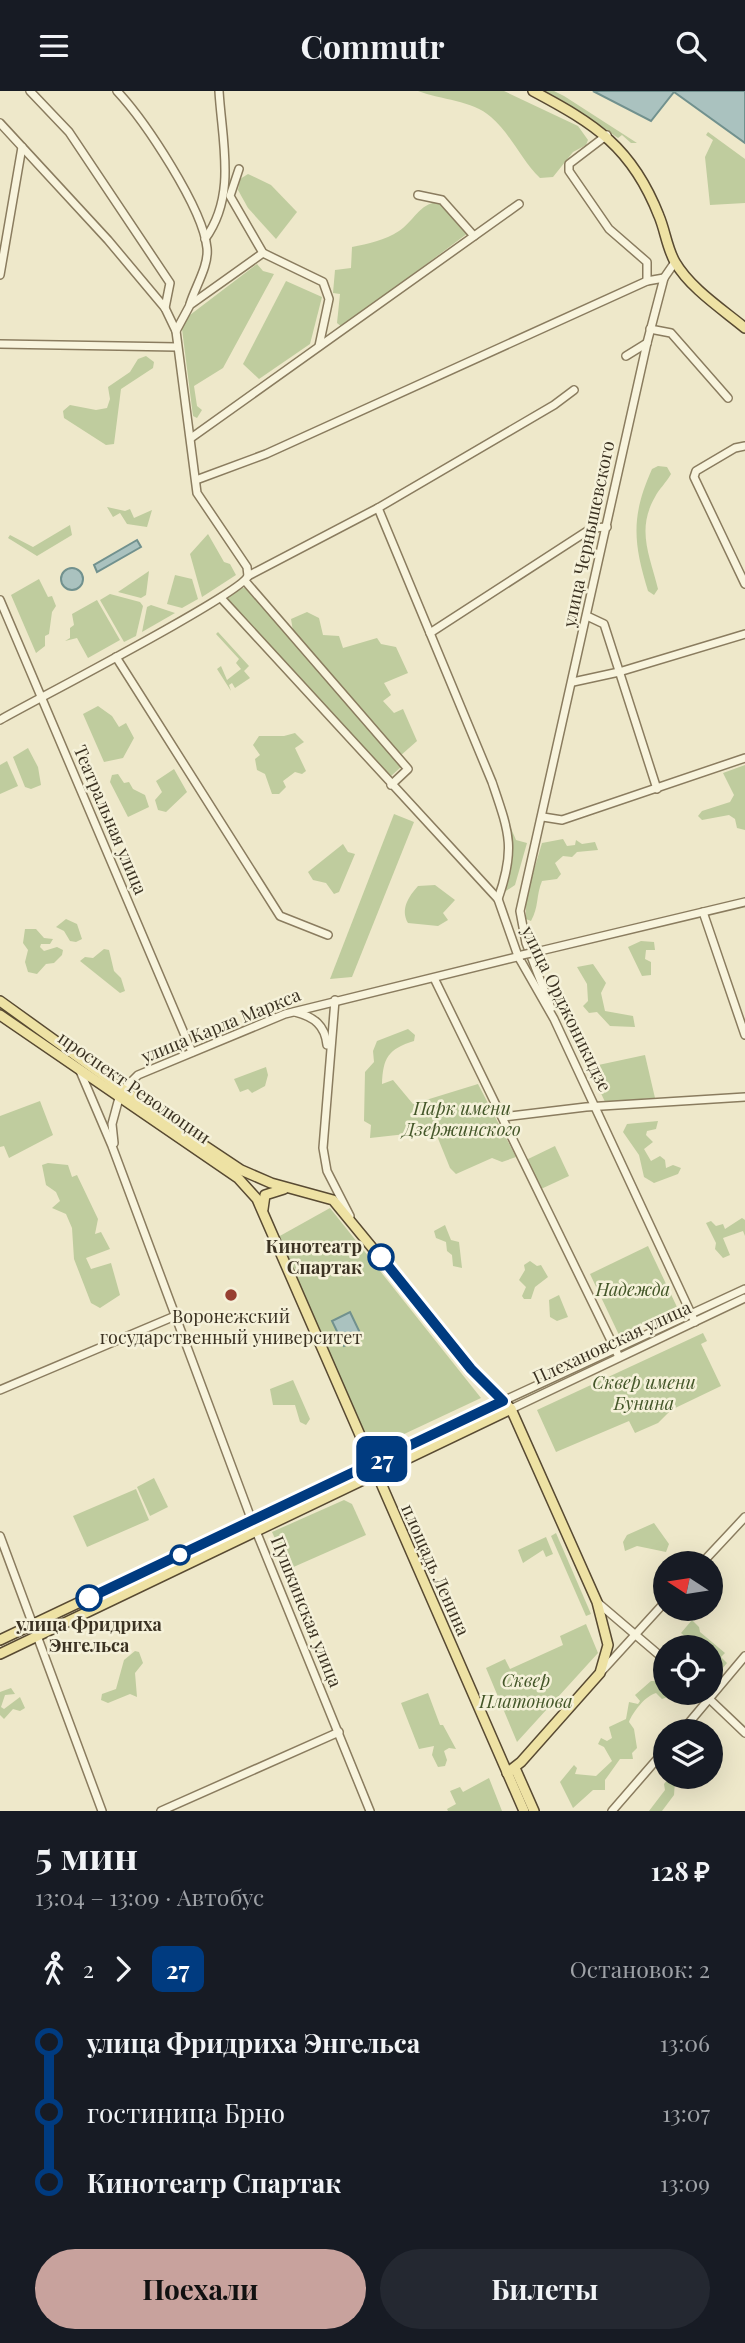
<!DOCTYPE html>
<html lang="ru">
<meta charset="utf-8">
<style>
:root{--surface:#171b24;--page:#242831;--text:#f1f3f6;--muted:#9ea1a6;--accent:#c8a29d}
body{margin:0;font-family:"Playfair Display",serif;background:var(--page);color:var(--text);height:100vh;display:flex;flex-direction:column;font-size:26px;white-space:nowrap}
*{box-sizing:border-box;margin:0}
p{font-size:23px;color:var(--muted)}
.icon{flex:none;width:38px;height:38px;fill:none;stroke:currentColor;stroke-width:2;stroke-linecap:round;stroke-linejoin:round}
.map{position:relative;height:1720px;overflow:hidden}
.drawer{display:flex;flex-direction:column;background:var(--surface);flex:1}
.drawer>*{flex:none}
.badge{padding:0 14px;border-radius:10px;font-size:24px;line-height:46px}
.needle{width:46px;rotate:282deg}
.fabs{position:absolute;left:653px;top:1460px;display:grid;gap:14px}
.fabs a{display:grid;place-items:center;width:70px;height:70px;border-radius:50%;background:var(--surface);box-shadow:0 7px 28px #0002;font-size:35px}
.map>.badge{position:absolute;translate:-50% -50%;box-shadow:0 0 0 4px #fff}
.legs{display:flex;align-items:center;gap:10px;height:77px;padding:0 35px;font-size:23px}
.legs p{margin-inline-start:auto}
.headline{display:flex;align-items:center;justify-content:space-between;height:119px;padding:0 35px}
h1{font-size:38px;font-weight:700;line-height:52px}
.cta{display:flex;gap:14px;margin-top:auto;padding:14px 35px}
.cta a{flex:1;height:80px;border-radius:42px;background:var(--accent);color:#111;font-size:28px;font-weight:700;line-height:80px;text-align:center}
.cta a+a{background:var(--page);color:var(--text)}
ul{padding:0 35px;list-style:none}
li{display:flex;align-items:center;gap:24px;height:70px;font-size:26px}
li i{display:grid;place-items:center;width:10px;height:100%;margin:0 9px;background:currentColor}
li i::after{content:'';width:18px;height:18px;margin:-9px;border:5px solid;border-radius:50%;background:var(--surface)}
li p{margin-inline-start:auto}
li:first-child i{background:linear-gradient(#0000 50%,currentColor 0)}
li:last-child i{background:linear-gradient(currentColor 50%,#0000 0)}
header{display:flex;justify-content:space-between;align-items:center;height:91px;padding:0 35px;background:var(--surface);font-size:32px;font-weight:700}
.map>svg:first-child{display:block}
.green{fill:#bfcc9e}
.water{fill:#aac2bf;stroke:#71918e;stroke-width:2}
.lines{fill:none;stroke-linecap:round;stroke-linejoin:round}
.minor-casing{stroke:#8a7c5f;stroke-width:10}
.major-casing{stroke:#584a32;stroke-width:12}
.minor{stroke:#f8f4dd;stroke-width:7}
.major{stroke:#eee2a4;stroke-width:9}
.minor-bridge-casing{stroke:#8a7c5f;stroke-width:10;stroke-linecap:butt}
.minor-bridge{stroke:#f8f4dd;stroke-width:7}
.line-1-casing{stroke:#fff;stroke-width:16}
.line-1{stroke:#003b80;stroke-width:10}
.stop-1-dot{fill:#fff;stroke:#003b80;stroke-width:3.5}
.poi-dot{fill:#973f31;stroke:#f5f1d9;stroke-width:2.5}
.labels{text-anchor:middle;stroke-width:5;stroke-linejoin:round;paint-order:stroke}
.street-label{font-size:18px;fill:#3b3222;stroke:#f5f1d9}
.park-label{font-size:18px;font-style:italic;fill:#445729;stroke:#f5f1d9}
.stop-label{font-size:18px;font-weight:bold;fill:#3b3222;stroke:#f5f1d9;text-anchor:end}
.poi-label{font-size:18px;fill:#3b3222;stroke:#f5f1d9}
</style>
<header><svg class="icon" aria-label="menu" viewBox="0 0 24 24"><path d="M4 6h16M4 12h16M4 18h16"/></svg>Commutr<svg class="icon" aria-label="search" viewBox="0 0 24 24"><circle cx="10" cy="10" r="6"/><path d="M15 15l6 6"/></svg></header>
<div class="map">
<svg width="745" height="1720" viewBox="0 0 745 1720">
<rect width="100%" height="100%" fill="#eee8ca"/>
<g class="green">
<path d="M418,0H504L578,35L588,49L586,54L573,61L553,86L540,87C521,69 511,43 491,26C472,9 441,9 418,0Z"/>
<path d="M541,0H554L564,5L637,52H631L622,44L618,47L579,20Z"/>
<path d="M708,41L745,68V112L710,114L705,66L713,49L706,44Z"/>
<path d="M248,83L271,94L297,121L276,148L248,117L238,99L240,88Z"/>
<path d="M438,111L468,142L342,236L337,232L340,203L333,202L335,179L351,177L352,156C368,153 385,149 399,140C413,131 420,112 438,111Z"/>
<path d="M257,173L263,180L274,183L223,277L194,295L197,315L202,319L197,327L193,325L182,238L186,227Z"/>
<path d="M286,190L322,206L310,253L259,288L243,273Z"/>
<path d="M146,265L154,271L153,277L121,298L114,353L106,354L64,327L63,320L70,314L96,319L107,317L110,308L108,296L130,281L138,268Z"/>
<path d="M658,375L667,376L671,383C666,392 659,398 655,406C636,439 650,465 658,498L654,504L648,500C633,451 631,425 652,378Z"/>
<path d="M107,416L125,420L130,418L134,427L152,419L147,436L127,433L120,422L113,426Z"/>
<path d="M70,434L72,444L37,465L8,447L10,444L33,456Z"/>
<path d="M208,443L224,471L230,473L236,484L202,506L190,463Z"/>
<path d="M149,480L146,504L141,507L118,501Z"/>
<path d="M175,484L192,488L198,508L182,517L167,513Z"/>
<path d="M39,488L48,506L52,505L56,515L52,521L49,543L45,545V555L36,562L11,504Z"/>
<path d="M242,497H248L402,675L390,686L229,512L227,506Z"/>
<path d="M110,503L140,511L143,515L136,545L124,551L100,509Z"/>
<path d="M97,509L120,549L88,567L77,547L65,550L70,547V537L74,534L72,523Z"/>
<path d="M151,514L175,522L142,541L147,516Z"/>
<path d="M307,521L319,527L323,544L339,545L343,557L377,547L381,553L396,556L408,582L384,592L391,604L383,610L394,622L403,618L417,650L400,665L293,540L291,528Z"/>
<path d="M218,541L249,575L244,580L250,587L235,597L232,592L229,594L231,600L217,578L221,575L227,589L241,578L236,572L239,568L216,543Z"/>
<path d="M98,615L112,625L119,636L126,632L134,647L123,667L104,671L83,623Z"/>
<path d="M295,642L304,651L295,657L306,680L302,683L295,681L283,690L286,696L279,703H272L265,683L257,679L255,668L260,664L253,654L259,645H284Z"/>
<path d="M28,657L38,676L41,694L31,698L25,696L13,666Z"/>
<path d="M7,670L18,695L0,703V674Z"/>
<path d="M745,674V739L737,737L735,728L729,724L702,729L698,725L702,720L730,711L734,704L723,682Z"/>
<path d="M174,678L187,701L166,721L158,719L155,709L162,701L156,690Z"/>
<path d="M118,683L124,692L129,691L133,698L145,704L149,716L128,726L110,691L112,684Z"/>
<path d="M394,723L414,731L352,886L330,888Z"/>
<path d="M510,735L516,749L527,752L515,794L503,802L512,773Z"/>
<path d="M563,748L567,755L575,754L576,749L582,753L595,751L598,759L577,761L572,766L563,765L555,772L561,783L557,788L542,790C536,804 539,816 531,830L526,828V806L542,752Z"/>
<path d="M343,753L348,761L355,763L339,801L334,803L326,792L313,789L308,781Z"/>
<path d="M435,794L455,809L443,822L448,829L438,835L408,832C400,818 409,805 418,795Z"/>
<path d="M66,828L77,833L82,848L76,851L70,850L64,840L56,836Z"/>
<path d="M25,838H36L44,847L53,848L50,853H41L40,856L44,860L57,856L63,859L62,864L54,872L46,873L37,883L28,881L25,871L28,859L23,852Z"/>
<path d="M641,850L654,851L655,859H646L645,868L651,871V884L642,885L628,856Z"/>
<path d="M104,858L109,859L114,880L121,887L125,900L120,902L80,870L85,866L93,867Z"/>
<path d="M593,873L606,892L601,902L605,920L633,925L635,936L610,935L597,921L589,922L583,915L588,910L587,893L577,876Z"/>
<path d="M408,938L415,944L414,950C388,958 383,967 382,993L393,989L413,1013L478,993L516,1066L502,1071L492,1067L456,1083L450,1077L437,1045L424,1041L370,1047L371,1034L364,1030L365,981L374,971L373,960L377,950Z"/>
<path d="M645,964L655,1007L605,1011L589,976Z"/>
<path d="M266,976L268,984L265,995L252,1002L248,998L240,1001L234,988Z"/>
<path d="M40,1010L53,1044L9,1067L4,1055L0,1056V1025Z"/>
<path d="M658,1030L656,1038L647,1040L646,1044L653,1051L644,1058L651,1070L660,1065L665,1069L666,1077L673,1074L681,1077L678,1083L654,1092L644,1086L639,1064L623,1041L627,1033Z"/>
<path d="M555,1055L569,1085L541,1098L526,1069Z"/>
<path d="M48,1072L68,1074L72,1086L77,1084L98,1128L95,1143L101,1141L110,1158L86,1167L91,1178L111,1172L120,1204L100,1217L91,1212L74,1168L72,1137L66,1123L52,1117L60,1110L56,1101L46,1094L42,1074Z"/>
<path d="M330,1117L481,1307L370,1359L278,1146Z"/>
<path d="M742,1127L745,1129V1145L743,1140L723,1147L730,1164L723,1167L715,1158L716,1152L706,1132L711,1130L716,1135L723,1133L725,1138Z"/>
<path d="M445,1134L451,1149L459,1151L462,1177L453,1175L452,1164L447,1160L446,1151L436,1147L434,1140Z"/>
<path d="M648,1155L677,1216L619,1244L590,1183Z"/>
<path d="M530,1170L537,1175L541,1174L548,1186L535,1196L531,1208H524L522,1205L526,1196L519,1189L525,1179L524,1174Z"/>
<path d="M559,1204L568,1226L557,1230L550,1226L549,1209Z"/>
<path d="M703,1242L707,1250L701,1253L721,1295L671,1319L658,1332L635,1342L629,1330L556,1361L537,1319Z"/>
<path d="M293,1289L310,1328L306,1334L300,1331L295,1314H273L270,1298Z"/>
<path d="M154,1387L168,1416L150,1425L137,1396Z"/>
<path d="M136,1398L149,1429L87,1456L73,1425Z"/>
<path d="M344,1409L352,1413L366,1444L289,1478L272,1441Z"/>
<path d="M654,1432L669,1453L666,1461L637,1455L625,1460L623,1451L627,1444Z"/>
<path d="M556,1442L591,1523L586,1525L551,1445Z"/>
<path d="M546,1446L553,1463L546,1466L543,1459L523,1472L518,1459Z"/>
<path d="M692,1529L699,1536L700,1541L725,1562L721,1566L727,1572L722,1578L711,1568L710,1556H697L681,1542Z"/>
<path d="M586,1533L598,1562L517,1651L486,1577L505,1568L510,1578L563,1554L560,1545Z"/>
<path d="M135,1560L139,1561L143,1572L135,1582L137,1606L130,1603L108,1612L101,1609L102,1603L116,1598L124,1569Z"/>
<path d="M651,1590H655L668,1606L662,1608L656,1602C645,1605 633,1621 629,1631L634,1638L637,1657L632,1662L633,1668H620L605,1689V1699H593L573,1717L560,1691L574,1674L577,1677L575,1683L596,1685L612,1670L604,1656L598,1653L601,1647L607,1650L612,1647L609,1636L626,1628L629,1611L638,1613L640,1610L635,1604Z"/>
<path d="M11,1597L15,1603L5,1604L1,1616L4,1618L20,1606L25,1617L20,1620L13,1618L4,1628L0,1624V1601Z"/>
<path d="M428,1602L440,1634H443L456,1658L449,1657L444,1660L447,1669L445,1675L438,1676L432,1664L434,1655L419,1658L401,1612Z"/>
<path d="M489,1687L502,1720H448L447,1718L456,1713L450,1700L460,1696L463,1701Z"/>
<path d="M668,1688L675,1690L674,1704L662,1720H649L665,1699L664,1693Z"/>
</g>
<g class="water">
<path d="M593,0H745V52L674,1L651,30Z"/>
<path d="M137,449L141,456L97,481L94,474Z"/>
<circle cx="72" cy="488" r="11"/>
<path d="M350,1221L362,1246L344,1255L332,1230Z"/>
</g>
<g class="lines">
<g class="minor-casing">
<g id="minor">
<path d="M30,0L69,41L170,192L165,217"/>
<path d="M117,0C145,30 203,117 207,157C209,175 195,196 190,213"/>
<path d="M0,32L108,149L165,217L176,240"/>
<path d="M607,44L569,73V80L609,138L647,171V190"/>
<path d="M239,78L230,105L263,162L323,191L329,208L319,255"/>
<path d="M418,104L442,109L474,145"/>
<path d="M205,148C237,104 222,51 219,0"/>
<path d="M0,184L22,56"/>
<path d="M650,238L671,242L728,307"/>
<path d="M0,253L177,256"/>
<path d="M626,265L647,252"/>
<path d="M191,347L519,113"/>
<path d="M745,355L735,357L696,380L694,386L745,493"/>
<path d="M196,389L266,363L647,190L664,187"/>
<path d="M378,417L492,691C509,741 516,757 498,808"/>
<path d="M248,485L247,476L197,402L176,240L190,214L263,162"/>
<path d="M246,491L408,678L391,694"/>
<path d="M221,507L498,808L518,865L554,928L695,1231"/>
<path d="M0,509L192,961"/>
<path d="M587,525L604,533L657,698"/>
<path d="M430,542L592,437L607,436"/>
<path d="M116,566L280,825L328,844"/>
<path d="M573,591L619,581L745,543"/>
<path d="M0,629C33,610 241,503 248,485L378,417L554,314L574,299"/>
<path d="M543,726L562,729L745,667"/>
<path d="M703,821L745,944"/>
<path d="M540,860L745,811"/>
<path d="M434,887L619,1266"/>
<path d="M335,909L323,1057L327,1080L350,1125"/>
<path d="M551,917L526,852L520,820L647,252L664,187L675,171"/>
<path d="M295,921C314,926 325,934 327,954"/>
<path d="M80,980L112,1055L252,1430"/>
<path d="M123,999L138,984L285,923L521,865"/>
<path d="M503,1026L586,1016L745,1006"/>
<path d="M114,1052L112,1033L119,1007"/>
<path d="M0,1299L175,1225"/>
<path d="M503,1310L745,1198"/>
<path d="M511,1318L745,1207"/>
<path d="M256,1440L370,1720"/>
<path d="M0,1445L102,1720"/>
<path d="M702,1472L745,1426"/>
<path d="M597,1511L665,1569"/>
<path d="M602,1580L665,1511"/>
<path d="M702,1601L745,1642"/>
<path d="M682,1640L745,1565"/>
<path d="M161,1720L339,1641"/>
<path d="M612,1720L665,1659"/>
</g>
</g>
<g class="major-casing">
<g id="major">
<path d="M533,0C595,33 632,56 659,125C665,139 667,157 675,171C690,197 722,218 745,237"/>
<path d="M0,910L157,1023L241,1079L271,1092L333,1109L471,1277L511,1318L597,1511L608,1554L600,1582L521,1671L507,1682"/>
<path d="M0,924L238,1087L257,1108L524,1720"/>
<path d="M263,1118L265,1104L284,1098"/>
<path d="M0,1549L503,1310"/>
<path d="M0,1563L511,1318"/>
<path d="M515,1677L534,1720"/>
</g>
</g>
<use href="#minor" class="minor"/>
<use href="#major" class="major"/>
<g class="minor-bridge-casing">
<path id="minor-bridge" d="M522,864L540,860"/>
</g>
<use href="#minor-bridge" class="minor-bridge"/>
</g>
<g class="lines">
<g class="line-1-casing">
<path id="line-1" d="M89,1507L503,1310L471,1278L381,1166"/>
</g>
<use href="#line-1" class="line-1"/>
</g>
<g class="stop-1-dot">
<circle cx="381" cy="1166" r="12"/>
<circle cx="180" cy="1464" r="9"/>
<circle cx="89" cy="1507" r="12"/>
</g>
<circle class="poi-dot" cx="231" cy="1204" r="7"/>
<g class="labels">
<g class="street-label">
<text transform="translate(589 443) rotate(-78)" y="6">улица Чернышевского</text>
<text transform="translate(110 729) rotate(67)" y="6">Театральная улица</text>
<text transform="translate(566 918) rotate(64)" y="6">улица Орджоникидзе</text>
<text transform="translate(221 935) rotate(-22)" y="6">улица Карла Маркса</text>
<text transform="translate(134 997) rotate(35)" y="6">проспект Революции</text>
<text transform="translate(612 1252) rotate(-25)" y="6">Плехановская улица</text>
<text transform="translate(435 1479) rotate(66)" y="6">площадь Ленина</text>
<text transform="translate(306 1521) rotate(68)" y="6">Пушкинская улица</text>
</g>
<g class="park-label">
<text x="462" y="1024">Парк имени<tspan x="462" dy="21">Дзержинского</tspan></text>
<text x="633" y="1205">Надежда</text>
<text x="644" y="1298">Cквер имени<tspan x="644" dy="21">Бунина</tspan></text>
<text x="526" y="1596">Сквер<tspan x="526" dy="21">Платонова</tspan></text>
</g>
<g class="stop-label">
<text x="362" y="1162">Кинотеатр<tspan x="362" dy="21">Спартак</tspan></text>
<text x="89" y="1540" text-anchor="middle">улица Фридриха<tspan x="89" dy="21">Энгельса</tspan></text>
</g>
<g class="poi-label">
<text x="231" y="1232">Воронежский<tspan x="231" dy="21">государственный университет</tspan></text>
</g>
</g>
</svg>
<div class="fabs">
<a><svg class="needle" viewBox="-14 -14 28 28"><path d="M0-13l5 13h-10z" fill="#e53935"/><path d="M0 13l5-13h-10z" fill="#9ea1a6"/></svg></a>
<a><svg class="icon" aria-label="locate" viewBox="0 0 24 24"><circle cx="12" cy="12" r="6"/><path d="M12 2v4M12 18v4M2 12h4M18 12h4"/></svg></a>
<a><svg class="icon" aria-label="layers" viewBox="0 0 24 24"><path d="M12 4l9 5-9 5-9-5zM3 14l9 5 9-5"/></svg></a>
</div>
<b class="badge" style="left:382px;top:1368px;background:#003b80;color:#fff">27</b>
</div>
<section class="drawer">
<div class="headline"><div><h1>5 мин</h1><p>13:04 – 13:09 · Автобус</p></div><b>128 ₽</b></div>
<div class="legs"><svg class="icon" aria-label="walk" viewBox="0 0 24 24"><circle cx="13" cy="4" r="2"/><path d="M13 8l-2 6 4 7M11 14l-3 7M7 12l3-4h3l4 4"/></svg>2<svg class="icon" aria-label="forward" viewBox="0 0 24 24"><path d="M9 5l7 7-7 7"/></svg><b class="badge" style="background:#003b80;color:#fff">27</b><p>Остановок: 2</p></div>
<ul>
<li><i style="color:#003b80"></i><b>улица Фридриха Энгельса</b><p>13:06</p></li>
<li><i style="color:#003b80"></i><span>гостиница Брно</span><p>13:07</p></li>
<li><i style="color:#003b80"></i><b>Кинотеатр Спартак</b><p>13:09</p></li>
</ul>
<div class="cta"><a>Поехали</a><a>Билеты</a></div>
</section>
